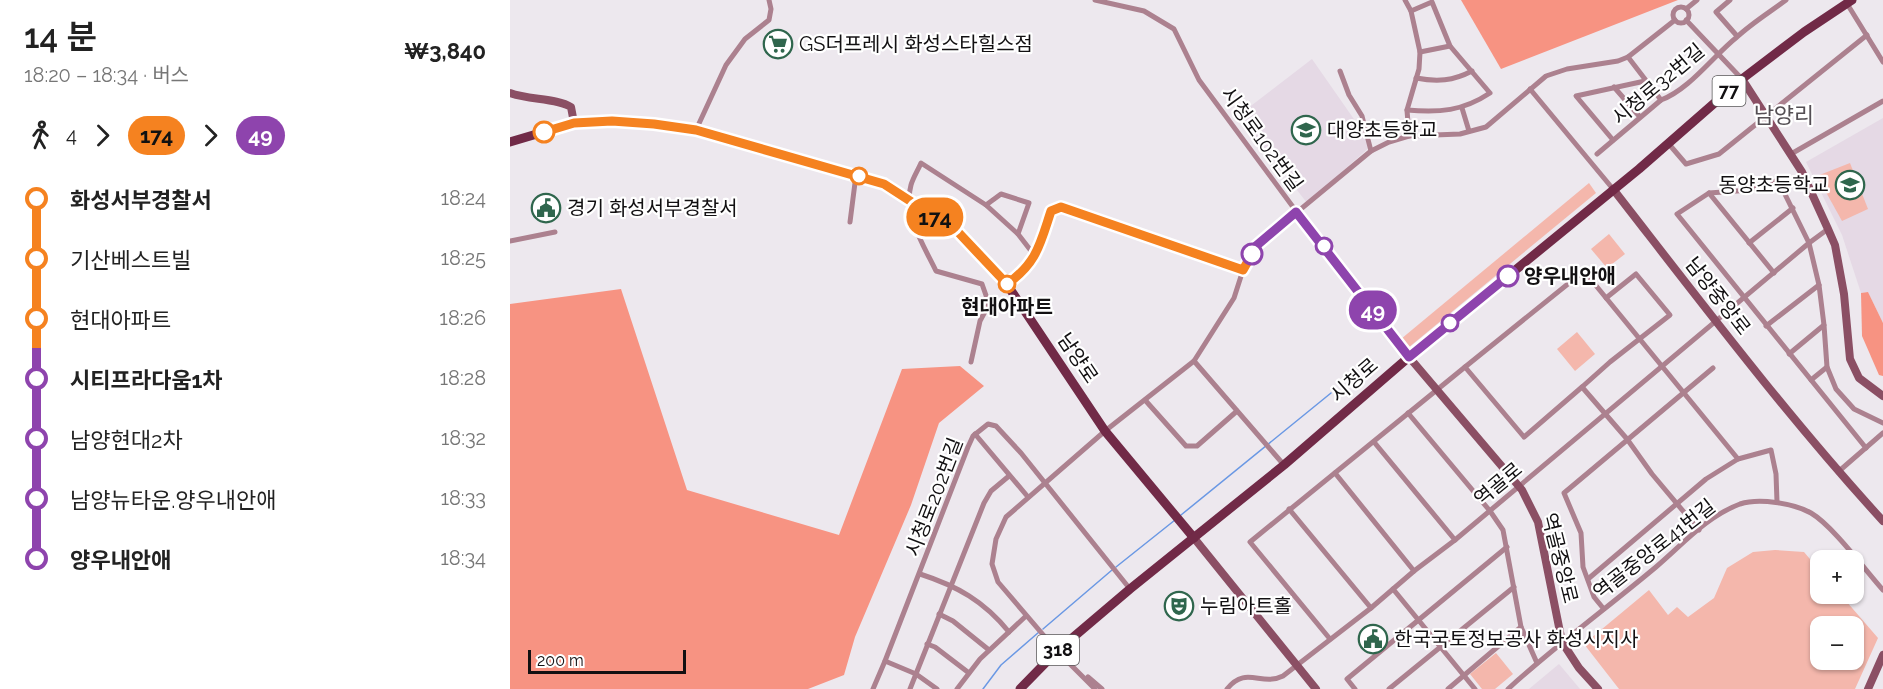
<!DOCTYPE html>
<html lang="ko">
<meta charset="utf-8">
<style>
:root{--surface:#fff;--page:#f6f6f6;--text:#222;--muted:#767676}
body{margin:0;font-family:Raleway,"Noto Sans KR",sans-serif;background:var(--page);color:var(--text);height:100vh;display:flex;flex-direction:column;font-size:22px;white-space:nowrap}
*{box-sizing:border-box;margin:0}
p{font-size:20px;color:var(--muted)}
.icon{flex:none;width:33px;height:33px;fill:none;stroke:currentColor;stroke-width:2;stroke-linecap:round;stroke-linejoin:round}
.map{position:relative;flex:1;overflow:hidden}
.side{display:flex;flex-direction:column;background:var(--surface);width:510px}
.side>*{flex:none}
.badge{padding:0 12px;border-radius:20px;font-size:21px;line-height:39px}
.buttons{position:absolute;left:1300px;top:550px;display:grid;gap:12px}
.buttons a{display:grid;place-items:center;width:54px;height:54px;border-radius:12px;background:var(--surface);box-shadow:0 2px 4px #0004;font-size:30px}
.scale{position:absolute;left:18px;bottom:15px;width:158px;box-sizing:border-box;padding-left:6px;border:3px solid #121012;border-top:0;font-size:16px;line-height:21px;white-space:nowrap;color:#121012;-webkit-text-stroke:4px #fff;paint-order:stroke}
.map>.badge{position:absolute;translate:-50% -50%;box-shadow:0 0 0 3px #fff}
.legs{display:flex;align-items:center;gap:9px;height:66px;padding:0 24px;font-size:20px}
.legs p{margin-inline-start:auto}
.head{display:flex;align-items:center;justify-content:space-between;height:102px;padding:0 24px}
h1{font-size:33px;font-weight:600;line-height:45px}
ul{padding:0 24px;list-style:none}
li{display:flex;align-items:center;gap:21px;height:60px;font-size:22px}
li i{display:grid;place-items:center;width:9px;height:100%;margin:0 8px;background:currentColor}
li i::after{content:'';width:15px;height:15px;margin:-8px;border:4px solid;border-radius:50%;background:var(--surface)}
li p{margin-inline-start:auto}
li:first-child i{background:linear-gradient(#0000 50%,currentColor 0)}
li:last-child i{background:linear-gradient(currentColor 50%,#0000 0)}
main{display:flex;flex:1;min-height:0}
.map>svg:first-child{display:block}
.built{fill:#e5d9e5}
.green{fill:#f4b7ac;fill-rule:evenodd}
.forest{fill:#f79382}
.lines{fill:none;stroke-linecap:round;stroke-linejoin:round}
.stream{stroke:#6a98e4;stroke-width:1.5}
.street{stroke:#ac818f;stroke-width:5}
.secondary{stroke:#8b4f64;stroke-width:8}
.primary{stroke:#712a47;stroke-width:9}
.line-1-casing{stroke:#fff;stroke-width:14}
.line-2-casing{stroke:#fff;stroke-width:14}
.line-1{stroke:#f58220;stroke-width:9}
.line-2{stroke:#8e44ad;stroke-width:9}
.stop-1-dot{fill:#fff;stroke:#f58220;stroke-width:3}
.stop-2-dot{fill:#fff;stroke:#8e44ad;stroke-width:3}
.labels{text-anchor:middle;stroke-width:4.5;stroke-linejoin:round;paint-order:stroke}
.shield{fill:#fff;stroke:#595859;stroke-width:1.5}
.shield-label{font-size:18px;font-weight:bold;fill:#121012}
.poi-label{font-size:20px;fill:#121012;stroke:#fff;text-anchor:start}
.street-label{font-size:20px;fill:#121012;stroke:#fff}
.stop-label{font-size:20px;font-weight:bold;fill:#121012;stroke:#fff;text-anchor:start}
.quarter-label{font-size:22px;fill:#544f54;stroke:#fff}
</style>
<main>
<section class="side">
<div class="head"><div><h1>14 분</h1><p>18:20 – 18:34 · 버스</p></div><b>₩3,840</b></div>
<div class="legs"><svg class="icon" aria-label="walk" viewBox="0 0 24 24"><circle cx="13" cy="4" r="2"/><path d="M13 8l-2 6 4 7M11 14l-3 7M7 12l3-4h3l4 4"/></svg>4<svg class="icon" aria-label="forward" viewBox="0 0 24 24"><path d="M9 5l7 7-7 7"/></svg><b class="badge" style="background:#f58220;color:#111">174</b><svg class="icon" aria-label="forward" viewBox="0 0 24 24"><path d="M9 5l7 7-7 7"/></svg><b class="badge" style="background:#8e44ad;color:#fff">49</b></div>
<ul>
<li><i style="color:#f58220"></i><b>화성서부경찰서</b><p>18:24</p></li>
<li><i style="color:#f58220"></i><span>기산베스트빌</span><p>18:25</p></li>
<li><i style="color:#f58220"></i><span>현대아파트</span><p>18:26</p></li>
<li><i style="color:#8e44ad"></i><b>시티프라다움1차</b><p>18:28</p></li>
<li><i style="color:#8e44ad"></i><span>남양현대2차</span><p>18:32</p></li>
<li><i style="color:#8e44ad"></i><span>남양뉴타운.양우내안애</span><p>18:33</p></li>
<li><i style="color:#8e44ad"></i><b>양우내안애</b><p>18:34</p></li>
</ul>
</section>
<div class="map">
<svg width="1373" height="689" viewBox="0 0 1373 689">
<rect width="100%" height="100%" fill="#ede8ee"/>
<g class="built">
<path d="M802,59L862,145L797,203L729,115Z"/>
<path d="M1373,118V323L1358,292L1351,293L1332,235L1296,162Z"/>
<path d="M1049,664L1070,689H1019Z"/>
</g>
<g class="green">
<path d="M1340,163L1358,209L1332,221L1307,176Z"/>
<path d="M1079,183L1086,193L898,348L891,339Z"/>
<path d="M1099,234L1115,254L1097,268L1081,249Z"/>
<path d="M1067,332L1085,354L1065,371L1047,349Z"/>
<path d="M1265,550L1294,552L1311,572V594H1330L1368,638L1345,689H1109L1074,644L1139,590L1158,615L1167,607L1178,617L1204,598L1217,568L1243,552ZM1311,627H1344V660H1311Z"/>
<path d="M986,653L1003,674L985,689H972L960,674Z"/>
</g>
<g class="forest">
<path d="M951,0H1168L991,69Z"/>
<path d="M111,289L177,490L329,535L392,369L450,366L474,386L429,423L401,505L345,637L334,675L298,689H0V304Z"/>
<path d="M1358,292L1373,323V376L1369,375L1352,336L1351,293Z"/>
</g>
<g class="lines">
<g class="stream">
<path d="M671,515L821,393"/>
<path d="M606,567L665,520"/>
<path d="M533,629L602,570"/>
<path d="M473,689L491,665L529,632"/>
</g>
<g class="street">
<path d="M585,0L634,11L664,29L689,80L786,211L899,357"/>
<path d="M895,0L901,11L910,52L909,69L897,110L899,136"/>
<path d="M1220,0L1206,12L1227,36"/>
<path d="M1336,2L1373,62"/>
<circle cx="1171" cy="15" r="8"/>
<path d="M1176,9L1187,0"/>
<path d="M1176,20L1232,79"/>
<path d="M910,52L940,46"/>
<path d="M1118,57L1151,100"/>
<path d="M830,71L839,95L852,116L861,151"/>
<path d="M906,78C927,82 943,81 962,71"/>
<path d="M1104,87L1130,117"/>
<path d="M1020,89L1103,189"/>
<path d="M952,108L959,131"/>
<path d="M897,110C929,113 953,111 980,93L940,46L922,2L901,11"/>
<path d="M186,130L216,65L235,39L259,20L261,9L259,0"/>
<path d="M1103,140L1066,96L1135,81"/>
<path d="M1158,143L1176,164L1209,154L1357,35"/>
<path d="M1087,154L1151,100C1180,89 1203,56 1227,37C1242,23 1260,12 1276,0"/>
<path d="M1281,154L1373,101"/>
<path d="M1199,193L1264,273"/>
<path d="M476,205L508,234"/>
<path d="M340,222L346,175"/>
<path d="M0,241L45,232"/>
<path d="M1239,243L1283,208"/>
<path d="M497,284L509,275L525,256"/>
<path d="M1256,326L1309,285"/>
<path d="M1279,354L1314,325"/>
<path d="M684,361L774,465"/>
<path d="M461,362L470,321L479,304L472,284L426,271C414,246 393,214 401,185C403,178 408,170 411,163L476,205L491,194L519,203L508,234L525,256L541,211L551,207L733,270"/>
<path d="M1301,380L1317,367"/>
<path d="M1072,387L1100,362L1160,315L1126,274L1096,298"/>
<path d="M635,400L676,446H687L727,411"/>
<path d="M898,413L980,511L993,530L1011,627L1027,663"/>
<path d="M465,434L518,497"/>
<path d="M864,442L945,540"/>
<path d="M1356,448L1167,214L1199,193L1241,190L1268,180L1299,243L1309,285L1314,325L1317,367L1326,389L1344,409L1373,423"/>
<path d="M1328,472L1373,433"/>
<path d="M825,473L904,571"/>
<path d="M779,509L861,608"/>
<path d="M1189,530L1142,474L1117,439L1072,387L1014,437L955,367L1074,271L1228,459L1261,450L1266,474L1267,502"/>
<path d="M410,574C447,586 474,601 499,632"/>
<path d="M1078,579L1196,479L1228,459"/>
<path d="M883,589L965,689"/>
<path d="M1093,608L1084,597L1073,567L1071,533L1054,493L1203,368"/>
<path d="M429,614L443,621L479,650"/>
<path d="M820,639L740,542L955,367"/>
<path d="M417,644L425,647L459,673"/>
<path d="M375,661L406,674L427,689"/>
<path d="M578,677L592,689"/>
<path d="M363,689L375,661L458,447L463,436L478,424L486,426L511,453L620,589"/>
<path d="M400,689L474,503L481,491L499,476"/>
<path d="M447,689L470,659L516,616"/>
<path d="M585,689L547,651L488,582L482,564L486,539L496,517L595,431L684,361L724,298L733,270L746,246L861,151L879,142L899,136L950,134L976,127L1036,76L1057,69L1108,61L1118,57L1165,20"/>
<path d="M717,689C736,665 751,687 773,676L861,608L904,571L945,540L1299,243L1318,229"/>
<path d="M845,689L837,679L997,547"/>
<path d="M879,689L1004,587"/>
<path d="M938,689L1011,627"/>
<path d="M998,689C1045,646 1097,608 1146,567C1172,545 1197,516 1230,504C1249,498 1283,503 1301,513C1323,526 1355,570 1373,590"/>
</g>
<g class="secondary">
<path d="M1232,79L1292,172L1318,229L1325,245L1334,294L1340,359L1349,378L1373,396"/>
<path d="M0,93C18,100 47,98 61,107L64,123"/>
<path d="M1103,189C1191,302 1277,416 1373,521"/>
<path d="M899,357L1012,490L1028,522L1052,642L1069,668L1088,689"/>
<path d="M684,538L806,689"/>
<path d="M1358,689L1373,655"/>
</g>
<g class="primary">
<path d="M0,142L64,123L102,121L144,124L186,130L374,184L448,232L494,280L595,431L684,538"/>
<path d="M510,689L547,651L620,589L774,465L899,357L1129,169L1232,79L1294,32L1342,0"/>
</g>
</g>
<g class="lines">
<g class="line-1-casing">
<path id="line-1" d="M34,132L64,123L102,121L144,124L186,130L374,184L448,232L497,284C527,263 530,244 541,211L551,207L733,270L742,254"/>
</g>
<g class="line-2-casing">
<path id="line-2" d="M742,254L746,246L786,212L899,357L998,276"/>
</g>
<use href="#line-1" class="line-1"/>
<use href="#line-2" class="line-2"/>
</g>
<defs>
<g id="supermarket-ring" transform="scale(1.5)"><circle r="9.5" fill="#fff" stroke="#2f664d" stroke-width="1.5"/><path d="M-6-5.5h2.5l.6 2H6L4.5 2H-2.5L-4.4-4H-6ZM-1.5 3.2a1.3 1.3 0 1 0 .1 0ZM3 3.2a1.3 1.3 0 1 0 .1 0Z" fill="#2f664d"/></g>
<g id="school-ring" transform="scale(1.5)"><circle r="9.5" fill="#fff" stroke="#2f664d" stroke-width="1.5"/><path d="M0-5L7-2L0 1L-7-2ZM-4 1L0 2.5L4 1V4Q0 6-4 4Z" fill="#2f664d"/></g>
<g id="civic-ring" transform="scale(1.5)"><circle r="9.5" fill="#fff" stroke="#2f664d" stroke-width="1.5"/><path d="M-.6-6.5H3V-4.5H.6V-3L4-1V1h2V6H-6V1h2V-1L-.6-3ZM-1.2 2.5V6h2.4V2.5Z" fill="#2f664d"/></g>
<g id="theatre-ring" transform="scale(1.5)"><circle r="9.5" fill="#fff" stroke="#2f664d" stroke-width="1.5"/><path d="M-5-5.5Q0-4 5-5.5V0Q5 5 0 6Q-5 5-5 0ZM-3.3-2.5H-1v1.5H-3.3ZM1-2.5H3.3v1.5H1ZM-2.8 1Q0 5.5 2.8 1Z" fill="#2f664d"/></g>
</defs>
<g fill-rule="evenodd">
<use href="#supermarket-ring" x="268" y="44"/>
<use href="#school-ring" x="796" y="130"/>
<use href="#school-ring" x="1340" y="185"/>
<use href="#civic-ring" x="36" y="208"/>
<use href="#theatre-ring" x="669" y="606"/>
<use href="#civic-ring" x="863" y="639"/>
</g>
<g class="stop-1-dot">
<circle cx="34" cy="132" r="10"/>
<circle cx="349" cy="176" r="8"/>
<circle cx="497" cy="284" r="8"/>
</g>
<g class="stop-2-dot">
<circle cx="814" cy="246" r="8"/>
<circle cx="742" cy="254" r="10"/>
<circle cx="998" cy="276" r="10"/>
<circle cx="940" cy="323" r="8"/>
</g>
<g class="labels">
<g class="shield">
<rect x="1202.5" y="76" width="33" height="30" rx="4.5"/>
<rect x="527" y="635" width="42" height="30" rx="4.5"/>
</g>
<g class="shield-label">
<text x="1219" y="97">77</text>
<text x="548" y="656">318</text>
</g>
<g class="poi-label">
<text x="289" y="51">GS더프레시 화성스타힐스점</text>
<text x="817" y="137">대양초등학교</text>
<text x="1319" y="192" text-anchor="end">동양초등학교</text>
<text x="57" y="215">경기 화성서부경찰서</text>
<text x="690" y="613">누림아트홀</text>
<text x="884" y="646">한국국토정보공사 화성시지사</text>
</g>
<g class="street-label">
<text transform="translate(1148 84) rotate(-40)" y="7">시청로32번길</text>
<text transform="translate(752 139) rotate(54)" y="7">시청로102번길</text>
<text transform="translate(1208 296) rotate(52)" y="7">남양중앙로</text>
<text transform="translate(568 358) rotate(56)" y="7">남양로</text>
<text transform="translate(844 380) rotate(-41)" y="7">시청로</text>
<text transform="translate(988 484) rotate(-40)" y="7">역골로</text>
<text transform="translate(424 497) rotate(-69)" y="7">시청로202번길</text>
<text transform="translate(1144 549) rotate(-38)" y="7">역골중앙로41번길</text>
<text transform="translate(1050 558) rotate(76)" y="7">역골중앙로</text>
</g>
<g class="stop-label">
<text x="1014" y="283">양우내안애</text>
<text x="497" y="314" text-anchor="middle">현대아파트</text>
</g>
<g class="quarter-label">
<text x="1274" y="123">남양리</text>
</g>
</g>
</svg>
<div class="buttons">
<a>+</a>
<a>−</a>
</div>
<div class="scale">200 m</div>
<b class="badge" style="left:425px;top:217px;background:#f58220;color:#111">174</b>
<b class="badge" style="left:863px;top:310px;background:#8e44ad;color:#fff">49</b>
</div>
</main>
